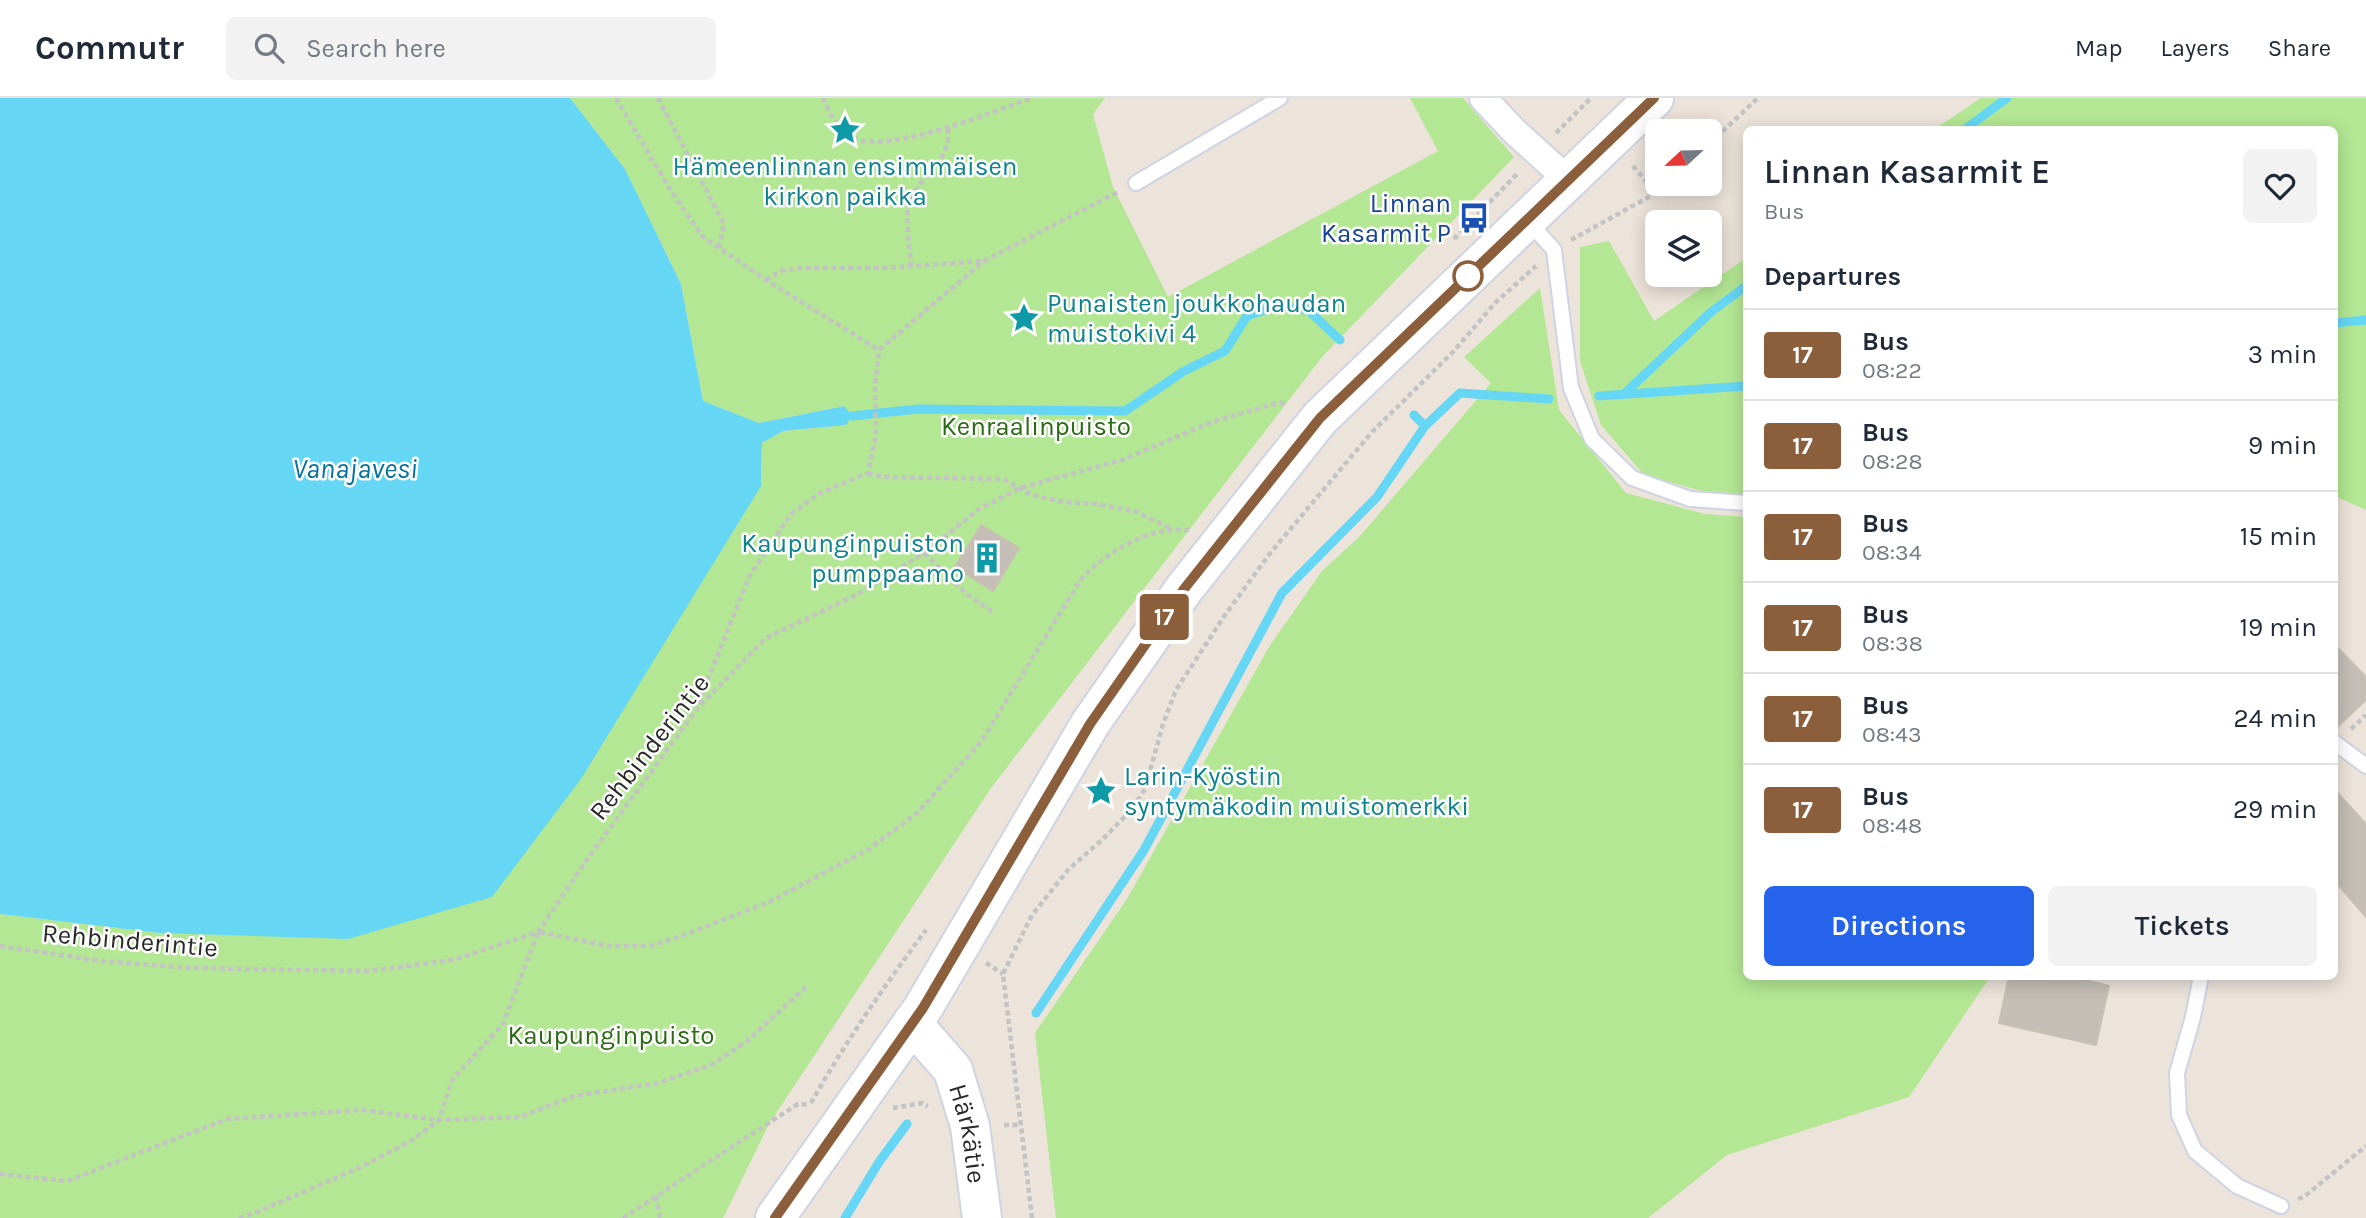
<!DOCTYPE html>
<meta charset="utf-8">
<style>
:root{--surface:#fff;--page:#f2f2f3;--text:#1f2937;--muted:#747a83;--line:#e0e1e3;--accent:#2563eb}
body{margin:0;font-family:Karla,sans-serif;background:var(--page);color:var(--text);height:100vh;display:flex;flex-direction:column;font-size:26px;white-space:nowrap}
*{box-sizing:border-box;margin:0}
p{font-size:23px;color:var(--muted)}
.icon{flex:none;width:38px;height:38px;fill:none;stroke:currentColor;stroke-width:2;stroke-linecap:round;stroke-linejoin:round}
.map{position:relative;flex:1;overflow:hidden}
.details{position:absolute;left:1743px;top:28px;width:595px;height:854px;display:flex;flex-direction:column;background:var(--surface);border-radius:10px;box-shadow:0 4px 18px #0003}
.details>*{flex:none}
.badge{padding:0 14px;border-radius:5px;font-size:24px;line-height:46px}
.needle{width:46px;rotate:248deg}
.controls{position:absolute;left:1645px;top:21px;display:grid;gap:14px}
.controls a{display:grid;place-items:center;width:77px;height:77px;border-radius:10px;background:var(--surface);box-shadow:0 4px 18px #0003;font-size:35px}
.map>.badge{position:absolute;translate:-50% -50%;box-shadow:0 0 0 4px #fff}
h2{padding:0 21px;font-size:26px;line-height:63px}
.round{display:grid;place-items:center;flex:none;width:74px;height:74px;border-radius:10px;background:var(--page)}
.summary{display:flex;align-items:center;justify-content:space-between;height:119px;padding:0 21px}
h1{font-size:33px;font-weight:600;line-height:52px}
.action{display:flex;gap:14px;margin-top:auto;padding:14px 21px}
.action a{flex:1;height:80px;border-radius:10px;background:var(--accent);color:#fff;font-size:28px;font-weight:600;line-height:80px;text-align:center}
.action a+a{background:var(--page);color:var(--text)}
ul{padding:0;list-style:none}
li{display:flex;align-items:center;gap:21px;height:91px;padding:0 21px;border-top:2px solid var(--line)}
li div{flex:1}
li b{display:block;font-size:26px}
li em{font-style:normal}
li .badge{min-width:77px;font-weight:700;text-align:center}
header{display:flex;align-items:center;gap:42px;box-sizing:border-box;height:98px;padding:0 35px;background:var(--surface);border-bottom:2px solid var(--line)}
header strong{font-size:33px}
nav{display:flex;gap:38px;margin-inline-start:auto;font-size:24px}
.search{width:490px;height:63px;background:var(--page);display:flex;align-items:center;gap:18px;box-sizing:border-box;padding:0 24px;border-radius:10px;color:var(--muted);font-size:26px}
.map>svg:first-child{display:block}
.green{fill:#b3e793}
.water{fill:#66d6f5}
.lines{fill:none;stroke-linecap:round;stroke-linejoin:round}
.stream{stroke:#66d6f5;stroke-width:9}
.building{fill:#c4beb6;stroke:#c8c0b3;stroke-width:2}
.lane-casing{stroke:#cfd4e3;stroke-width:18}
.street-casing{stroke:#cfd4e3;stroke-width:30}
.secondary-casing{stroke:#cfd4e3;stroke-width:42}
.path{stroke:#c3c3c3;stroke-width:4.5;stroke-dasharray:5 3.5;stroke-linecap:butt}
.lane{stroke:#fff;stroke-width:14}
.street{stroke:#fff;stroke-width:26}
.secondary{stroke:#fff;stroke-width:38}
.line-casing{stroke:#fff;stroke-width:16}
.line{stroke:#8b5e3c;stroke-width:10}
.stop-dot{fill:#fff;stroke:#8b5e3c;stroke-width:3.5}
.labels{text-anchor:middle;stroke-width:5;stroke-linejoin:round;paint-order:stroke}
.culture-label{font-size:26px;fill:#0d838f;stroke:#fff;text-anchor:start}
.transit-label{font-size:26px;fill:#164399;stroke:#fff;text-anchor:end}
.park-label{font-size:26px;fill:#2b6a15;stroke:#fff}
.street-label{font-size:26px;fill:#292929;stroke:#fff}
.water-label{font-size:28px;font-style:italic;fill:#0672a0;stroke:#fff}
</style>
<header>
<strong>Commutr</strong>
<div class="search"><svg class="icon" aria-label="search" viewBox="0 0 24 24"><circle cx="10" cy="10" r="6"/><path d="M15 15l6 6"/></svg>Search here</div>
<nav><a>Map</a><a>Layers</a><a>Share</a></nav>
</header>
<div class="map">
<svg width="2366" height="1120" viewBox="0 0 2366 1120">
<rect width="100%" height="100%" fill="#ece3da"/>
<g class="green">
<path d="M570,0H1105L1093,16L1113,89L1168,199L1438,53L1410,0H1463L1514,59L1322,259L991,690L769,1026L723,1120H0V816L160,835L761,388L762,345L783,333L846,327L843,308L759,325L703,303L681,186L625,71Z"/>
<path d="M1981,0H2366V412L2335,398L2334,32L1935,31Z"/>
<path d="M1609,143L1654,223L1746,160V402H1735L1644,377L1601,327L1580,263V149Z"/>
<path d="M1540,190L1559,312L1626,395L1705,416L1746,419V878L1990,879L1909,999L1727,1057L1648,1120H1056L1035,935L1127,801L1269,549L1322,473L1360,438L1491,285L1464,259Z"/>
</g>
<path class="water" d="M0,0H570L625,71L681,186L703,303L759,325L844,308L852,318L846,327L783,333L762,345L761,388L581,681L492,799L348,841L160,835L0,816Z"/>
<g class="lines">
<g class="stream">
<path d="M1964,32L2007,0"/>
<path d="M2334,225L2366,222"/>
<path d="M1624,296L1711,214L1746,188"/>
<path d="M1599,298L1746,288"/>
<path d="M1414,317L1425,328L1460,295L1549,301"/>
<path d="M852,318L918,311L1125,313L1184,273L1225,253L1247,218L1277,208L1308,212L1340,242"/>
<path d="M1036,915L1144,752L1282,495L1377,399L1425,328"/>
<path d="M845,1120L879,1064L907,1026"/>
</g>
</g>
<g class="building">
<path d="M981,427L1019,450L993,493L955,469Z"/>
<path d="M2334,546L2366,579V602L2334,632Z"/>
<path d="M2334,691L2366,726V819L2334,782Z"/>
<path d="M2009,878H2072L2109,888L2096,947L1999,925Z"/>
</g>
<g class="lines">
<g class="lane-casing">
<g id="lane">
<path d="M1136,85L1280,0"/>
<path d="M1528,123L1554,152L1571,290L1592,341L1632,380L1690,401L1746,405"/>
<path d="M2334,644L2366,668"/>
<path d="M2201,878L2193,919L2177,975L2179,1017L2195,1053L2237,1088L2281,1108"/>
</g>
</g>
<g class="street-casing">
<path id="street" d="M1483,0L1515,34L1567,81"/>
</g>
<g class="secondary-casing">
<g id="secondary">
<path id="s1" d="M912,925L953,972L970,1028L982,1120"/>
<path d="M775,1120L923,910L1090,626L1184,491L1320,320L1654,0"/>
</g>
</g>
<g class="path">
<path d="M616,0L668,88L702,138L766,182L879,252"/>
<path d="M658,0L724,126L719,150"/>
<path d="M823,0C829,13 837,32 851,39C888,58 993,13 1032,0"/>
<path d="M1556,35L1591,0"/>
<path d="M1710,45L1758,0"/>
<path d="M1633,68L1656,95"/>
<path d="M1454,141L1519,74"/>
<path d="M1571,142L1656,95L1666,86"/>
<path d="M911,168C910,151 905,119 909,103C911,98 916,93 918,89C934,66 950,59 948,28"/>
<path d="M766,182L781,173L800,170H884L984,163L1120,93"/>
<path d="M868,375L882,379L1003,381L1032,397L1064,404L1098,406L1137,414L1170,430"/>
<path d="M924,455L968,497L994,515"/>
<path d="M698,606L750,477L791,416L820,395L868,375L876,337L875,288L879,252L984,163"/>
<path d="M2351,631L2366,617"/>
<path d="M0,848L101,863L191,870L368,873L453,862L538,834L586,763L697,611L766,540L856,497L924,455L979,411L1020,390L1122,362L1212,324L1270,307L1288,304"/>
<path d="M986,865L1003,876"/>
<path d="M811,1005C845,945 884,888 926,832"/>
<path d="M893,1010L922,1005L928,1008"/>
<path d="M1004,1027H1020"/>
<path d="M0,1076L67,1083L227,1021L362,1012L439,1022L520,1019L574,998L658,985L711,967L747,943L808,887"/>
<path d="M656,1098L660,1120"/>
<path d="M2298,1101L2305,1098L2366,1048"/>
<path d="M239,1120L255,1115L361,1069L414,1041L439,1022L452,982L503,926L538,834L609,848H650L681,838L769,804L869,751L917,715L981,644L1081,481C1108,453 1149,428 1189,432"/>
<path d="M623,1120L798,1006L810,1007"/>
<path d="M1032,1120L1003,876L1032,817L1068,772L1105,739L1132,711L1145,691L1163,626L1176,592L1225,517L1271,454L1372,334L1454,253L1495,205L1536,168"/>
</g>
<use href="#lane" class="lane"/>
<use href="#street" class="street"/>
<use href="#secondary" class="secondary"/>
</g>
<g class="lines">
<g class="line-casing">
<path id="line" d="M775,1120L923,910L1090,626L1184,491L1320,320L1654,0"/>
</g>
<use href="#line" class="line"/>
</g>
<defs>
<g id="sight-bare" transform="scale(2.415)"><path d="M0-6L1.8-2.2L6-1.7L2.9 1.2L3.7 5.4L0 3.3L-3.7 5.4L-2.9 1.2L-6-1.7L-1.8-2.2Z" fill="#0f9aa8" stroke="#fff" stroke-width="2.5" paint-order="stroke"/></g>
<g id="bus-bare" transform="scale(2.415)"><path d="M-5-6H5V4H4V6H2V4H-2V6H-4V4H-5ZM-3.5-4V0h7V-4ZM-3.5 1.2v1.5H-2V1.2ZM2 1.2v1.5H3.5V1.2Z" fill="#1a4fb4" stroke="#fff" stroke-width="2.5" paint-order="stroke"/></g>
<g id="building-bare" transform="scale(2.415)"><path d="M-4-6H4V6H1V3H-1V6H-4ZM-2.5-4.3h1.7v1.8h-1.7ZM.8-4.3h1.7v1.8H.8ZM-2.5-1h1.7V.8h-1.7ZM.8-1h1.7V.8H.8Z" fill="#0f9aa8" stroke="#fff" stroke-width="2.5" paint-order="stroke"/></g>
</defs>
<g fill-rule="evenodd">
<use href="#sight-bare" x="845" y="32"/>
<use href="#bus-bare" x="1474" y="120"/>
<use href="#sight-bare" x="1024" y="220"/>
<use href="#building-bare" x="987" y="460"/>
<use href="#sight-bare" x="1101" y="693"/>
</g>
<circle class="stop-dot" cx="1468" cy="178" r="14"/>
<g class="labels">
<g class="culture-label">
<text x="845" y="77" text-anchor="middle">Hämeenlinnan ensimmäisen<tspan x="845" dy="30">kirkon paikka</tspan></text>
<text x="1047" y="214">Punaisten joukkohaudan<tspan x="1047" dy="30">muistokivi 4</tspan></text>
<text x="964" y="454" text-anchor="end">Kaupunginpuiston<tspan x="964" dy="30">pumppaamo</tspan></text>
<text x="1124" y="687">Larin-Kyöstin<tspan x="1124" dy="30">syntymäkodin muistomerkki</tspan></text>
</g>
<g class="transit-label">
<text x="1451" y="114">Linnan<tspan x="1451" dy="30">Kasarmit P</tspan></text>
</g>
<g class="park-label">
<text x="1036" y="337">Kenraalinpuisto</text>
<text x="611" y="946">Kaupunginpuisto</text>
</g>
<g class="street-label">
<text transform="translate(649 649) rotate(-52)" y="9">Rehbinderintie</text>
<text transform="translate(130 842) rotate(5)" y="9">Rehbinderintie</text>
<text dy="9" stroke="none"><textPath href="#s1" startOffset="128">Härkätie</textPath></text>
</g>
<g class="water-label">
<text x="355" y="380">Vanajavesi</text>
</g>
</g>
</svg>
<div class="controls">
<a><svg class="needle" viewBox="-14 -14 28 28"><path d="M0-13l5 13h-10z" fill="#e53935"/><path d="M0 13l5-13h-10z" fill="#747a83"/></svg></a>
<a><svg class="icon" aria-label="layers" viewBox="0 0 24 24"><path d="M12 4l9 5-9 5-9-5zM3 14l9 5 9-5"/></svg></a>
</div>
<b class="badge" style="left:1164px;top:519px;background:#8b5e3c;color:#fff">17</b>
<section class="details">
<div class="summary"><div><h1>Linnan Kasarmit E</h1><p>Bus</p></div><a class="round"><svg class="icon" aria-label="heart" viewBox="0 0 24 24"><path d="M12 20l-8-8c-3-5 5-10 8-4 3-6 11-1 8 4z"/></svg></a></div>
<h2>Departures</h2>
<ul>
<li><span class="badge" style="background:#8b5e3c;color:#fff">17</span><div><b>Bus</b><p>08:22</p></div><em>3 min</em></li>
<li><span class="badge" style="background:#8b5e3c;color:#fff">17</span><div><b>Bus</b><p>08:28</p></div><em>9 min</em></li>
<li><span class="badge" style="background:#8b5e3c;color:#fff">17</span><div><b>Bus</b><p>08:34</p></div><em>15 min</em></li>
<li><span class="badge" style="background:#8b5e3c;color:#fff">17</span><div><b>Bus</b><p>08:38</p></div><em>19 min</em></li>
<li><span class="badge" style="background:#8b5e3c;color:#fff">17</span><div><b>Bus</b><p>08:43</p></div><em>24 min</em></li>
<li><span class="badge" style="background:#8b5e3c;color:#fff">17</span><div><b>Bus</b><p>08:48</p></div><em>29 min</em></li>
</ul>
<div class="action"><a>Directions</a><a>Tickets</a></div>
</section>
</div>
